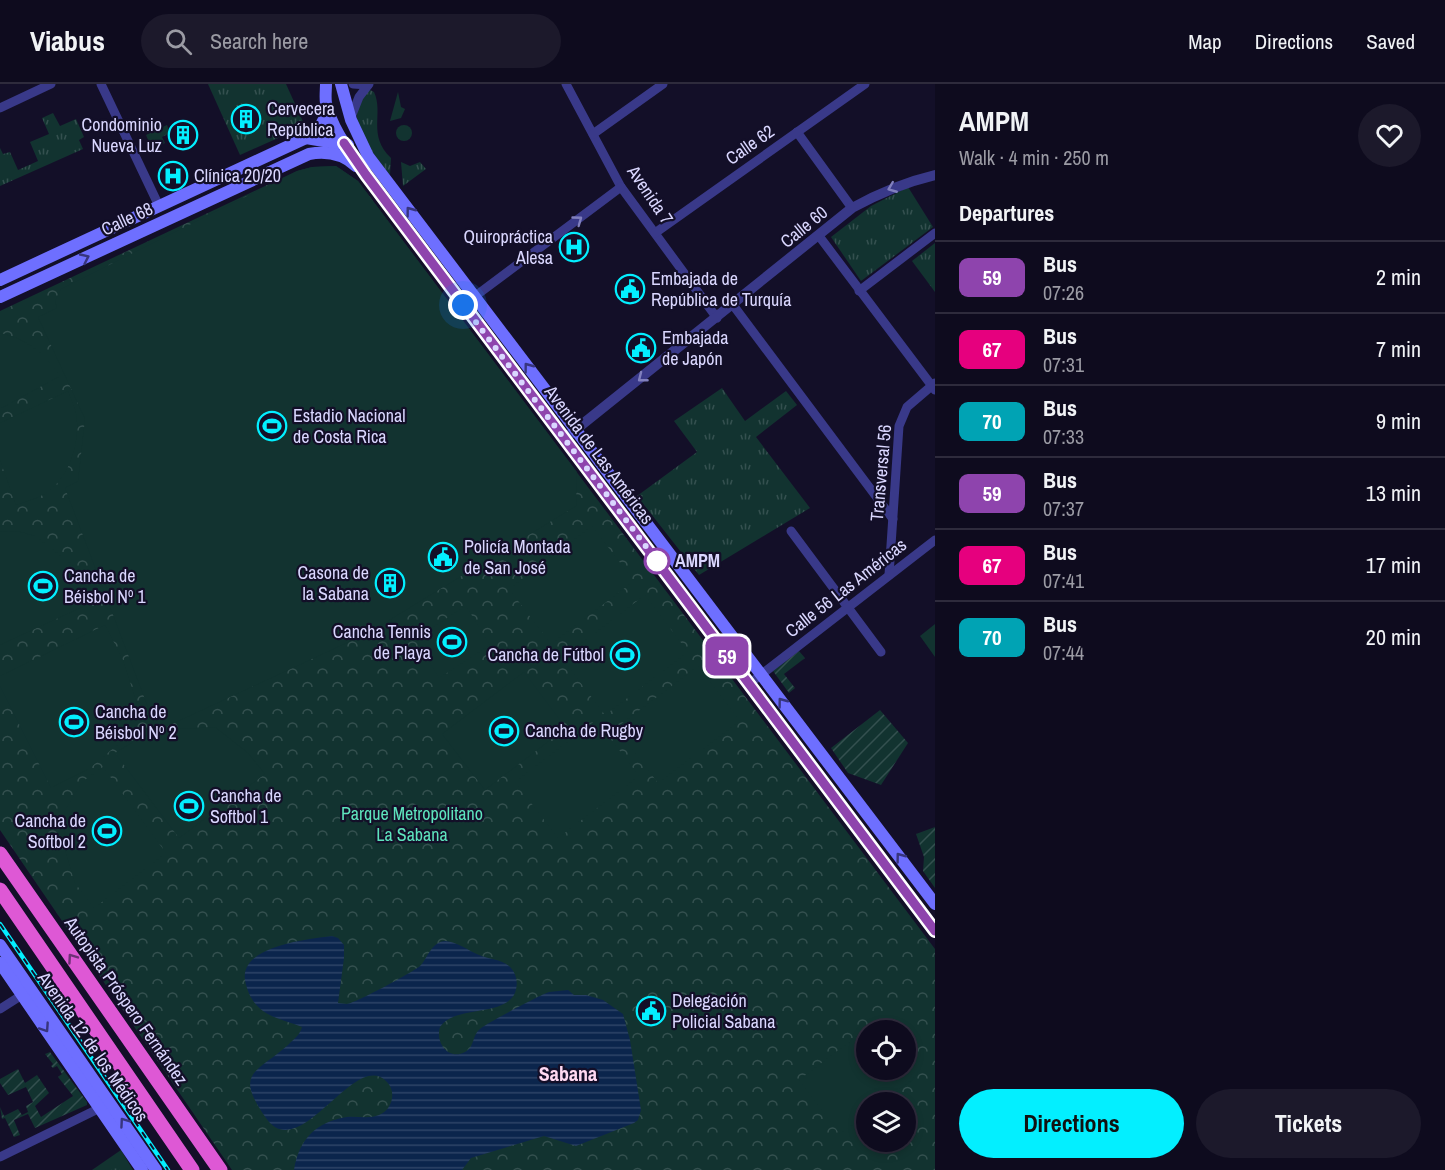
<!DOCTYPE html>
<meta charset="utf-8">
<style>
:root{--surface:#0e0b1e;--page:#1c192b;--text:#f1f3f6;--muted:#9b9ba4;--line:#2e2b3c;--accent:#03efff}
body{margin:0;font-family:"Archivo Narrow",sans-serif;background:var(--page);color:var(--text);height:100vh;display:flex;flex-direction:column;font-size:22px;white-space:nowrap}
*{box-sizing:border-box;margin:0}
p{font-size:20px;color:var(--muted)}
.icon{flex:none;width:33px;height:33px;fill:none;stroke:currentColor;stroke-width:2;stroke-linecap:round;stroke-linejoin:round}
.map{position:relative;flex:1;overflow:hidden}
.panel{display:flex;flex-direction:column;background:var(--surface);width:510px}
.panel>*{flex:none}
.badge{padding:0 12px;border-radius:9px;font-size:21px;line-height:39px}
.controls{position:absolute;left:856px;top:936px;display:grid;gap:12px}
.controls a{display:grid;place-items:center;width:60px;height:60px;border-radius:50%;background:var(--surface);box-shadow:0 3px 9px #0003,0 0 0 2px var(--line);font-size:30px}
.you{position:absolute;width:30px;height:30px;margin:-15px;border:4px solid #fff;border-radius:50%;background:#1a73e8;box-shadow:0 0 0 9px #1a73e833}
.map>.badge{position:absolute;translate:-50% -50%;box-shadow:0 0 0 3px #fff}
h2{padding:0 24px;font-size:22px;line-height:54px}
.round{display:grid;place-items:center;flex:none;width:63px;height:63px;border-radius:32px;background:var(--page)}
.head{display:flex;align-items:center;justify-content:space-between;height:102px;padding:0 24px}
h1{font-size:28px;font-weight:700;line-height:45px}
.button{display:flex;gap:12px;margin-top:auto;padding:12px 24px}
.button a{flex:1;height:69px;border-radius:36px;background:var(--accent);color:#111;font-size:24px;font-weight:700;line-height:69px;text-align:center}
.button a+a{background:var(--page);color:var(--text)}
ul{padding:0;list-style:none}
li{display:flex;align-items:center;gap:18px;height:72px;padding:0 24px;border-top:2px solid var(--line)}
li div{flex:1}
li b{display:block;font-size:22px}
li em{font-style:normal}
li .badge{min-width:66px;font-weight:700;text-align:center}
header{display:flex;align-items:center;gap:36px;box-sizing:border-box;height:84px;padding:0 30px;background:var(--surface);border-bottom:2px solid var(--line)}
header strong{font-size:28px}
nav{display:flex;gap:33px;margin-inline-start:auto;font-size:21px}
.search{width:420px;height:54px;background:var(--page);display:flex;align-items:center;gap:15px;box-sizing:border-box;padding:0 21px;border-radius:33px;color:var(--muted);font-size:22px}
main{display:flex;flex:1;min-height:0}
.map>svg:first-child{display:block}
.grass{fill:url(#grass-tufts)}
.forest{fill:url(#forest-crowns);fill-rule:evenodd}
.garden{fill:url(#garden-furrows)}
.pitch{fill:#123330}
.water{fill:url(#water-rules)}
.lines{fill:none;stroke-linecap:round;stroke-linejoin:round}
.minor{stroke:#393989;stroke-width:9}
.tertiary{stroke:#393989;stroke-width:10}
.secondary{stroke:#6e6fff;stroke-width:12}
.trunk{stroke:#de58d5;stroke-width:15}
.rail-casing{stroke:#03efff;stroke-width:4.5}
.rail{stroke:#130f28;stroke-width:2;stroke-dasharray:7;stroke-linecap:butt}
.oneway{stroke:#8180be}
.oneway2{stroke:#37357e}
.oneway3{stroke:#6e3076}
.line-casing{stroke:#fff;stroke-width:14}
.line{stroke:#8e44ad;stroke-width:9}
.walk{stroke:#dad7ff;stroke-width:6;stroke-dasharray:0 10.8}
.stop-dot{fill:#fff;stroke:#8e44ad;stroke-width:3}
.labels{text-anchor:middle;stroke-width:4.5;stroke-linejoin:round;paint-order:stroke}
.poi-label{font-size:18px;fill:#dad7ff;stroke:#130f28;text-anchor:start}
.street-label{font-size:18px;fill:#dad7ff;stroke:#130f28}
.stop-label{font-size:18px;font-weight:bold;fill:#dad7ff;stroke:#130f28;text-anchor:start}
.park-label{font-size:18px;fill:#5ee4bd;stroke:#130f28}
.neighbourhood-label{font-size:20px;font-weight:bold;fill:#ffd9f2;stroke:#130f28}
</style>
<header>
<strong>Viabus</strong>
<div class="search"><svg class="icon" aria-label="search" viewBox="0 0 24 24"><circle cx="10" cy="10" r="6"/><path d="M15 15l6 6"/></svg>Search here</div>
<nav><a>Map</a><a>Directions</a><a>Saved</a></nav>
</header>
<main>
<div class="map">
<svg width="935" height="1086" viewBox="0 0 935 1086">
<defs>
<pattern id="grass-tufts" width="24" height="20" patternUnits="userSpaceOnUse" patternTransform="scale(1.5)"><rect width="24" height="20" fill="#123330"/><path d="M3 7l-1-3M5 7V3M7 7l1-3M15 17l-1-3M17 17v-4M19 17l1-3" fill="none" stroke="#34504f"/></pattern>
<pattern id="forest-crowns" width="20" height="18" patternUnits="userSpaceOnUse" patternTransform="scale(1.5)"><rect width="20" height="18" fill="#123330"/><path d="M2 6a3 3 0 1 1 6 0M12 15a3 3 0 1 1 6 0" fill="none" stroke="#34504f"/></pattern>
<pattern id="garden-furrows" width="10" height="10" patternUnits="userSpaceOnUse" patternTransform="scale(1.5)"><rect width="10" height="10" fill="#123330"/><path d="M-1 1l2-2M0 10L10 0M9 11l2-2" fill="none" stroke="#34504f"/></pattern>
<pattern id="water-rules" width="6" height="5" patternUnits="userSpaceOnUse" patternTransform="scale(1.5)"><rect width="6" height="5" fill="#0b254c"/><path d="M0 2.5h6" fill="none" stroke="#2e4467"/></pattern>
</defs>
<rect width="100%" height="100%" fill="#130f28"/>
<g class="grass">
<path d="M208,0H286L305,42L240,71Z"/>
<path d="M368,5L374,8C384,30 367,51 391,74L390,91C371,64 340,38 368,5Z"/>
<path d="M398,8L401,23L405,25L401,34L390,37Z"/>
<path d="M53,29L60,42L76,35L84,53L79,56L83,65L0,102V64L3,70L10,68L18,86L38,77L30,58L49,50L42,34Z"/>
<circle cx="404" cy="49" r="8"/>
<path d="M167,41L170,49L162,53L165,59L152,65L146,51Z"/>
<path d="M401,78L410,82L420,78L426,85L403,102Z"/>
<path d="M908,103L933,143L861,197L831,153L871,122Z"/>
<path d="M935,159V208L912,177Z"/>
<path d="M722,304L745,337L786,307L797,321L756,353L810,424L699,491L637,412L697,368L674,337Z"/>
<path d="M121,1066L133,1086H92Z"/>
</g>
<path class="forest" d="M336,82L358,97L935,865V1086H232L0,746V227L297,87L312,83ZM867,946H906V986H867ZM867,1018H906V1058H867Z"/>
<g class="garden">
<path d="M799,567L805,574L784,590L795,604L789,609L773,587Z"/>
<path d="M880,626L908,659L881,701L848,689L831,664Z"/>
<path d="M935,743V804L923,787L924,773L916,750Z"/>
<path d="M50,968L87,1018V1021L35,1044L28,1030L14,1036L20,1051L14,1053L5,1034L2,1035L0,1023L4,1032L18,1025L22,1031L28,1028L26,1022L33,1018L26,1003L8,1011L0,999V995L18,985L25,999L37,991L49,1009L35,1022L41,1033L73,1012L58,993L62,990L57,982L53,984L51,982L53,980L45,970Z"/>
</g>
<g class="pitch">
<path d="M336,82L358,97L577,388L576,422L370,548L157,647L65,404L78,397L85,335L38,233L57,224L55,217L61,205L297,87L312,83Z"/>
<path d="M0,249C27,255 44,269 60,292L0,325Z"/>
<path d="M68,307C70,313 73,319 75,325C82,351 72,389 50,406C40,414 28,417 16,421L0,376V339Z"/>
<path d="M592,442L634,497L551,560L509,505Z"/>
<path d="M17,447L35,452L78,485L93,518L0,561V448Z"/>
<path d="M645,511L688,568L605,631L562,574Z"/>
<path d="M466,522L490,561L439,594L415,554Z"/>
<path d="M935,540V573L920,552Z"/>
<path d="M105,541L123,576L137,620L123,656L90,684L51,704L0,602V592Z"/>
<path d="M698,582L740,637L658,699L616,644Z"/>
<path d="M524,588L566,644L485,706L442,650Z"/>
<path d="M596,636L639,692L558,754L515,698Z"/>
<path d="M215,643L248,669L265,690L179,754L115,669L141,653L178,645Z"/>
<path d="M103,683L166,769L94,824L75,799L65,766L64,728L82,698Z"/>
<path d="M873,940L878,946H867V986H906V983L914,994L883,1018H867V1030L840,1050L799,996Z"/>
</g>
<path class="water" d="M332,852L338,854L344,861V874L338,919C340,919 345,920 347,920C356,919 413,888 420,882C428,874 431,858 445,857C456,857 469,867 479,871C488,875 501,875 509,882C517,889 519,901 514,911C500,933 455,921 440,943C435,958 448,977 465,968C475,963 472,951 480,945C487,939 540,911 549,908C555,907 562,907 568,906L574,911H586L603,916L623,930L630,956L641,1026L638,1036L634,1039L576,1062L544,1052L471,1074L462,1086H294C299,1055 316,1038 347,1033C357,1032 370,1035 379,1031C386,1028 391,1022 392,1014C393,1008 391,1002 387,998C355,963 300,1083 266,1034C234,988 255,990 288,961C294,955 300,951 302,943C290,938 274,935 263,927C253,920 247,908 245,896C240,862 308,855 332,852Z"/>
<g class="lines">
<g class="minor">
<path d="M101,0L159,122"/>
<path d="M353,0L368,1"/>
<path d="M566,0L621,103L717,234"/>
<path d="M0,24L51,0"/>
<path d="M351,33L359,13L369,0"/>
<path d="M797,48L852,124"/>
<path d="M593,50L663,0"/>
<path d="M655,149L865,0"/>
<path d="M819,152L935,306"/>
<path d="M859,207L935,149"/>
<path d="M470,216L621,103"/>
<path d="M733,221L893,435"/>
<path d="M791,447L881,568"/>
<path d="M889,491L899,342L907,323L935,299"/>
<path d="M749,600L935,456"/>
<path d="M0,925L22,911"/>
<path d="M0,1073L100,1024"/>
</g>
<path class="tertiary" d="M569,351L852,124C879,109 905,98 935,91"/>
<g class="secondary">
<path d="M326,0C326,6 325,13 326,19C332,46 351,69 366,91L935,847"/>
<path d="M341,0L351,36L368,72L935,820"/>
<path d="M306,54L348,61"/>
<path d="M0,196L306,54C319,47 326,37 326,23"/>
<path d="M0,213L309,70C326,67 342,69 356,82"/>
<path d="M0,861L156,1086"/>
<path d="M0,879L142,1086"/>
</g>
<g class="trunk">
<path d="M0,770L220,1086"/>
<path d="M0,806L192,1086"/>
</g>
<g class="rail-casing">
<path id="rail" d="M0,840L168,1086"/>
</g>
<use href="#rail" class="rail"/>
</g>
<defs><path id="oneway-chevron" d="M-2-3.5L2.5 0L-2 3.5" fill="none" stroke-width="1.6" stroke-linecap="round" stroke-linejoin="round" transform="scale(1.5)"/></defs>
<g class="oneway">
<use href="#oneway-chevron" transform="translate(892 104) rotate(158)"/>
<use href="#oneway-chevron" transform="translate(578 136) rotate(-36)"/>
<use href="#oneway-chevron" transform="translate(642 294) rotate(142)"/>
</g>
<g class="oneway2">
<use href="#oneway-chevron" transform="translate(410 127) rotate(-127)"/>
<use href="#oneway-chevron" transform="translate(85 174) rotate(-25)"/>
<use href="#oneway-chevron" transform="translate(528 283) rotate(-127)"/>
<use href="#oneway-chevron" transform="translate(782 618) rotate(-127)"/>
<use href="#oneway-chevron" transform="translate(900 773) rotate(-127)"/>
<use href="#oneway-chevron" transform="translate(45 944) rotate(56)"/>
<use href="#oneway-chevron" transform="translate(124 1038) rotate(-125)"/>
</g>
<use class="oneway3" href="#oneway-chevron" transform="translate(72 874) rotate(-125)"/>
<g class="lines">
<g class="line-casing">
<path id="line" d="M344,59L366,91L935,847"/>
</g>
<use href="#line" class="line"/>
<path class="walk" d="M463,221L657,477"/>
</g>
<defs>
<g id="building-ring" transform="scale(1.5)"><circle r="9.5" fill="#130f28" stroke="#03efff" stroke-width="1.5"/><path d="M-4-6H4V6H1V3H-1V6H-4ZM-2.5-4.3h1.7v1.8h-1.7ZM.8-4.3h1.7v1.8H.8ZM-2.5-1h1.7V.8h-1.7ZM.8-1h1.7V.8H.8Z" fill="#03efff"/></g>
<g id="hospital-ring" transform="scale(1.5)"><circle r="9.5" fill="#130f28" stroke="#03efff" stroke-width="1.5"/><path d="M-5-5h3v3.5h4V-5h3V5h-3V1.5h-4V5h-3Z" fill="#03efff"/></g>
<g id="civic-ring" transform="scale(1.5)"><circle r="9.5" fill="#130f28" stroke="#03efff" stroke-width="1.5"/><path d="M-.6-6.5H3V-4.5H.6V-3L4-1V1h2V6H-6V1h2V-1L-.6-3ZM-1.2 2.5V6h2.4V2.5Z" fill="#03efff"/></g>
<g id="stadium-ring" transform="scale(1.5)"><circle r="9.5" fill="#130f28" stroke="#03efff" stroke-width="1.5"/><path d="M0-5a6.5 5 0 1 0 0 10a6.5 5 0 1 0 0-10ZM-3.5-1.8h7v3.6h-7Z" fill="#03efff"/></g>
</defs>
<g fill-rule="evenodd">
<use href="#building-ring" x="246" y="35"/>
<use href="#building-ring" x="183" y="51"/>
<use href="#hospital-ring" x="173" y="92"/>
<use href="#hospital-ring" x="574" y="163"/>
<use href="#civic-ring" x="630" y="205"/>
<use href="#civic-ring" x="641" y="264"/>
<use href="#stadium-ring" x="272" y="342"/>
<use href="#civic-ring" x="443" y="473"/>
<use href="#building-ring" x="390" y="499"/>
<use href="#stadium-ring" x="43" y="502"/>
<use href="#stadium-ring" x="452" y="558"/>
<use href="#stadium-ring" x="625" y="571"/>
<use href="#stadium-ring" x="74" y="638"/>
<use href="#stadium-ring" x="504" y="647"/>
<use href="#stadium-ring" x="189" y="722"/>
<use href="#stadium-ring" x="107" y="747"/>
<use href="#civic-ring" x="651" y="927"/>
</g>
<circle class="stop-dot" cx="657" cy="477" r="12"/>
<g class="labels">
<g class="poi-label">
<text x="267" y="31">Cervecera<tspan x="267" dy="21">República</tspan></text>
<text x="162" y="47" text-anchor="end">Condominio<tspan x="162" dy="21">Nueva Luz</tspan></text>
<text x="194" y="98">Clínica 20/20</text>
<text x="553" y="159" text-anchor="end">Quiropráctica<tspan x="553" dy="21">Alesa</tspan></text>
<text x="651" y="201">Embajada de<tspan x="651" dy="21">República de Turquía</tspan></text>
<text x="662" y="260">Embajada<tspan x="662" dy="21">de Japón</tspan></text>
<text x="293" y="338">Estadio Nacional<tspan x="293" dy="21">de Costa Rica</tspan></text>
<text x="464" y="469">Policía Montada<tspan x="464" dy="21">de San José</tspan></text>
<text x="369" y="495" text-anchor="end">Casona de<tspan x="369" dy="21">la Sabana</tspan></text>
<text x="64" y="498">Cancha de<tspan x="64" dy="21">Béisbol Nº 1</tspan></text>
<text x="431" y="554" text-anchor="end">Cancha Tennis<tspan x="431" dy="21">de Playa</tspan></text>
<text x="604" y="577" text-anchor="end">Cancha de Fútbol</text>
<text x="95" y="634">Cancha de<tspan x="95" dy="21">Béisbol Nº 2</tspan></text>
<text x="525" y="653">Cancha de Rugby</text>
<text x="210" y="718">Cancha de<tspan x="210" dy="21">Softbol 1</tspan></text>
<text x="86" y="743" text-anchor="end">Cancha de<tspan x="86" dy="21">Softbol 2</tspan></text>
<text x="672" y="923">Delegación<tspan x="672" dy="21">Policial Sabana</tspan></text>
</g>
<g class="street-label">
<text transform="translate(750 61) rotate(-35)" y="6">Calle 62</text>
<text transform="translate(650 111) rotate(56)" y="6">Avenida 7</text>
<text transform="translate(127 135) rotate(-25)" y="6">Calle 68</text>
<text transform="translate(804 143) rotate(-39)" y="6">Calle 60</text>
<text transform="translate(599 371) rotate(53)" y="6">Avenida de Las Américas</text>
<text transform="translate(881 389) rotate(-85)" y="6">Transversal 56</text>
<text transform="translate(846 504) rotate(-38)" y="6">Calle 56 Las Américas</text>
<text transform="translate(126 917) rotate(55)" y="6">Autopista Próspero Fernández</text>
<text transform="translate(93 963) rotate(55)" y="6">Avenida 12 de los Médicos</text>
</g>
<g class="stop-label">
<text x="675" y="483">AMPM</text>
</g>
<g class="park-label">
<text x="412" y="736">Parque Metropolitano<tspan x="412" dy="21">La Sabana</tspan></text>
</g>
<g class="neighbourhood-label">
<text x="568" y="997">Sabana</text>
</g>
</g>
</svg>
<div class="controls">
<a><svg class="icon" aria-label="locate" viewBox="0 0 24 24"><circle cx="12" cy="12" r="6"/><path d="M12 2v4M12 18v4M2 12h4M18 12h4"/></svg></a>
<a><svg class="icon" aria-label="layers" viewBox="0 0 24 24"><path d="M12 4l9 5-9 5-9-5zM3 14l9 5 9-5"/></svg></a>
</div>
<div class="you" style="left:463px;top:221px"></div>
<b class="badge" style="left:727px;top:572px;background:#8e44ad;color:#fff">59</b>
</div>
<section class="panel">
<div class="head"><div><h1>AMPM</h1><p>Walk · 4 min · 250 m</p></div><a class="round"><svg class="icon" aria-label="heart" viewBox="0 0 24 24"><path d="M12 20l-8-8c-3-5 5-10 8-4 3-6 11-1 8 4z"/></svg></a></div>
<h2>Departures</h2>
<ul>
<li><span class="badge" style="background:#8e44ad;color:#fff">59</span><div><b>Bus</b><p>07:26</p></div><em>2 min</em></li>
<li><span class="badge" style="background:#e6007e;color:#fff">67</span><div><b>Bus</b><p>07:31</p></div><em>7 min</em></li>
<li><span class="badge" style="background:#00a3b4;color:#fff">70</span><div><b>Bus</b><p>07:33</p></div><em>9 min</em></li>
<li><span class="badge" style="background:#8e44ad;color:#fff">59</span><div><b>Bus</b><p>07:37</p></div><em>13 min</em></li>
<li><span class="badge" style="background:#e6007e;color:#fff">67</span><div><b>Bus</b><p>07:41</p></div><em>17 min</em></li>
<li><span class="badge" style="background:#00a3b4;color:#fff">70</span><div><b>Bus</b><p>07:44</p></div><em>20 min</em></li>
</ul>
<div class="button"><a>Directions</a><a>Tickets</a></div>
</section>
</main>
